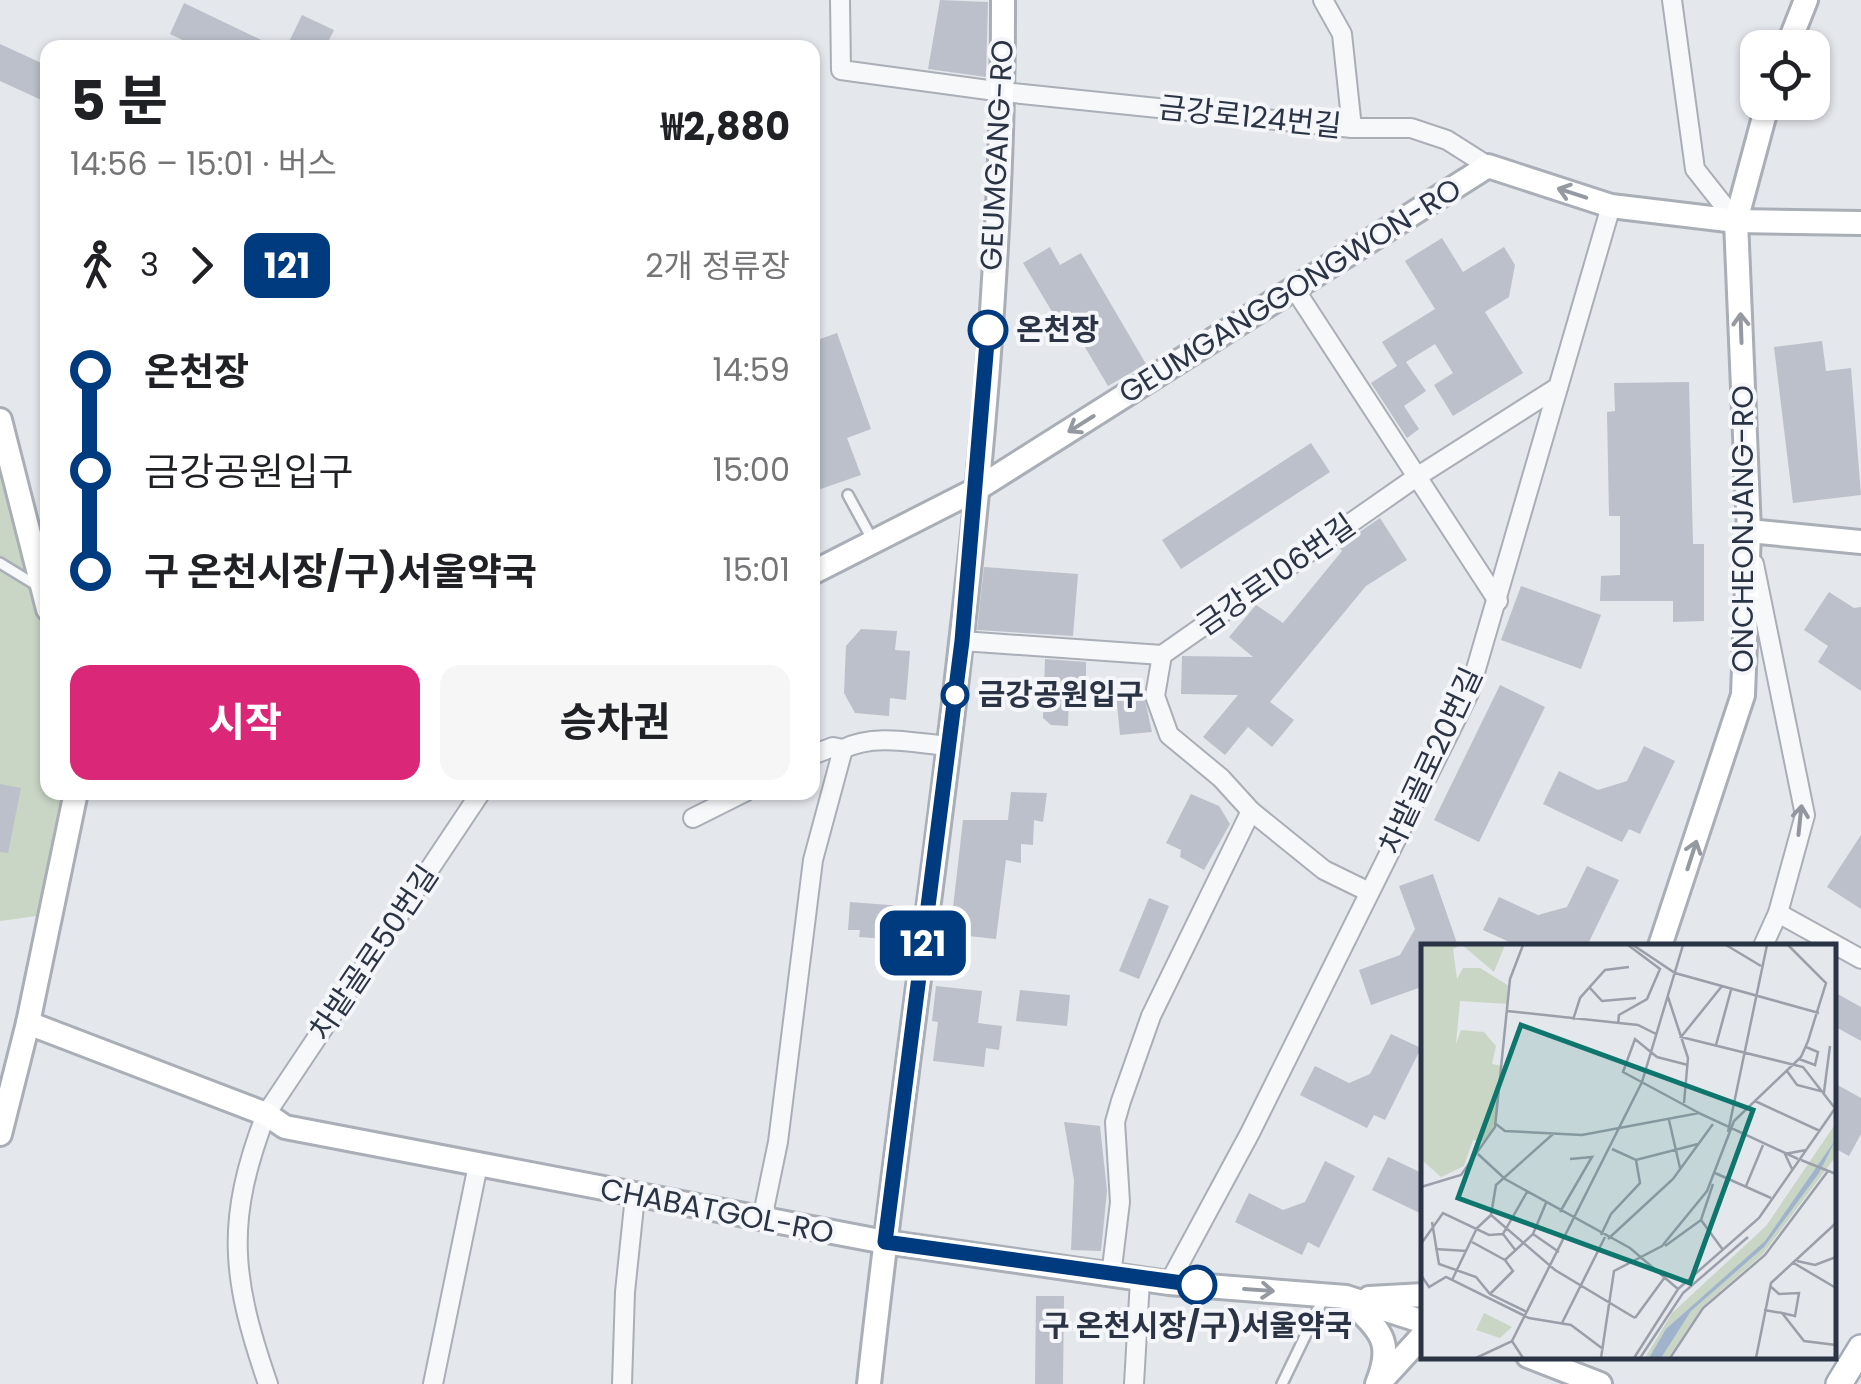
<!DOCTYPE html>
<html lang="ko">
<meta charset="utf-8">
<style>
:root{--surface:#fff;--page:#f6f6f6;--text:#202124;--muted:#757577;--accent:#db2777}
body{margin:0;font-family:Poppins,"Noto Sans KR",sans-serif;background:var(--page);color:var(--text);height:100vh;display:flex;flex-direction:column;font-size:38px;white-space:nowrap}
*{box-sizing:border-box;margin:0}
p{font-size:32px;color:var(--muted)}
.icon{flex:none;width:55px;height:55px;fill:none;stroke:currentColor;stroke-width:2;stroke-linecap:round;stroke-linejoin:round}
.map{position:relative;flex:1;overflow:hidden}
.sheet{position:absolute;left:40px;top:40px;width:780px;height:760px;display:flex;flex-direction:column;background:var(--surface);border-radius:20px;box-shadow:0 2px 8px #0004}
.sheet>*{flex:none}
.badge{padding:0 20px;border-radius:15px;font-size:35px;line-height:65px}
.buttons{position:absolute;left:1740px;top:30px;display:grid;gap:20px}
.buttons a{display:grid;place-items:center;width:90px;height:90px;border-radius:20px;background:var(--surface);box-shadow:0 2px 8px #0004;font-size:50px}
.map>.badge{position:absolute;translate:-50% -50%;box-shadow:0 0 0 5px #fff}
.legs{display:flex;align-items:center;gap:15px;height:110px;padding:0 30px;font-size:32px}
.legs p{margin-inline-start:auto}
.overview{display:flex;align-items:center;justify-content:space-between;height:170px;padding:0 30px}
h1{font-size:55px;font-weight:700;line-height:75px}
.button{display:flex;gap:20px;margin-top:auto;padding:20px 30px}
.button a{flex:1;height:115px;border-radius:20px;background:var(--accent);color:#fff;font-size:40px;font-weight:700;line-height:115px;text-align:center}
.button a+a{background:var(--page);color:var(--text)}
ul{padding:0 30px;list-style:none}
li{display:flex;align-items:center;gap:35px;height:100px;font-size:38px}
li i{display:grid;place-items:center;width:15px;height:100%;margin:0 12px;background:currentColor}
li i::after{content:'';width:25px;height:25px;margin:-12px;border:8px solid;border-radius:50%;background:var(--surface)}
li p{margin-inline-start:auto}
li:first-child i{background:linear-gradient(#0000 50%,currentColor 0)}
li:last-child i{background:linear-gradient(currentColor 50%,#0000 0)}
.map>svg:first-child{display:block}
.green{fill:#c9d6c5}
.building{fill:#bbc0ca}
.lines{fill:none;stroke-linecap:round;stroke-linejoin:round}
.lane-casing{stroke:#a9aeb7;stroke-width:14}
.street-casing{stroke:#a9aeb7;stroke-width:22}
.secondary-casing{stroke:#a9aeb7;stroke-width:28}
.primary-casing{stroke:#a3abb8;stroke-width:30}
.lane{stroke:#f7f8fa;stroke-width:9}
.street{stroke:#f7f8fa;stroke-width:18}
.secondary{stroke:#fff;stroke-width:22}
.primary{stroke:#fff;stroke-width:25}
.oneway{stroke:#959aa2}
.oneway2{stroke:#9196a0}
.line-1-casing{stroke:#fff;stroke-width:22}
.line-1{stroke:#003b80;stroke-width:15}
.stop-1-dot{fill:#fff;stroke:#003b80;stroke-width:5}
.labels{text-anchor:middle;stroke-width:8;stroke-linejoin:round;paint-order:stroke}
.street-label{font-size:30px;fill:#2b3445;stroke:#f4f6f9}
.stop-label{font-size:30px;font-weight:bold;fill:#2b3445;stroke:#f4f6f9;text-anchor:start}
.inset-road{fill:none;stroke:#9a9fa9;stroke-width:2.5}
.view{fill:#0f766e;fill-opacity:0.15;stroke:#0f766e;stroke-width:5}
.inset-edge{fill:none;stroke:#2b3445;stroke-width:5}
</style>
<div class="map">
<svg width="1861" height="1384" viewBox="0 0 1861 1384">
<rect width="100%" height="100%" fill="#e4e7ec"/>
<path class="green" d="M0,432L47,638L48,792L70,793L51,914L0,921Z"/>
<g class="building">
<path d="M940,0L988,2L986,77L928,69Z"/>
<path d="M184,3L278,48H199L170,34Z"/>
<path d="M302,15L334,30L325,48H286Z"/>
<path d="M0,44L48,66V103L0,81Z"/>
<path d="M1442,238L1463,272L1504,247L1515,265L1509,297L1485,312L1523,373L1453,416L1434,385L1453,373L1435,344L1406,362L1426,391L1404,406L1419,429L1407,438L1371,383L1397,366L1382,342L1435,309L1405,261Z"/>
<path d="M1050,247L1060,265L1081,253L1146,364L1108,386L1063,310L1054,315L1023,263Z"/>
<path d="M837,333L871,429L847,438L861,475L812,492V342Z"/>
<path d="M1822,341L1826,371L1851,368L1861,495L1793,503L1774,347Z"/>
<path d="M1689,382L1693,544H1704V621L1673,622V601H1600L1601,576L1620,575V516H1609L1607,412L1615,411L1614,383Z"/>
<path d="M1311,443L1330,472L1181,569L1162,540Z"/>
<path d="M1380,518L1407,560L1366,586L1270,702L1294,720L1272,747L1248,727L1225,755L1203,737L1238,695L1181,694L1182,656L1253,657L1229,637L1256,605L1283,623L1342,551L1339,546Z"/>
<path d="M984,567L1078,574L1073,636L977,630Z"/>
<path d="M1521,586L1601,615L1581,669L1501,640Z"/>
<path d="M1829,592L1854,608L1861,607V691L1818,662L1828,646L1804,630Z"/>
<path d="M861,629L897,631L895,650L910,651L906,700L890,698L889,716L855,713L844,693L846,646Z"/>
<path d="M1045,659L1086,662V694H1069L1068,726L1051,725L1043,718Z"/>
<path d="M1500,685L1545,707L1479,842L1434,820Z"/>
<path d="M1143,691L1152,732L1120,735L1116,694Z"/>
<path d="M1644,746L1675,761L1640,834L1629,829L1622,842L1543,804L1559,771L1598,790L1627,781Z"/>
<path d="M0,784L21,788L8,853L0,852Z"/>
<path d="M1011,792L1047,793L1043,822L1034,820L1033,845L1021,844V863L1006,860L996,939L950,934L963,820H1008Z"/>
<path d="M1191,794L1219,806L1230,824L1204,870L1180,857L1181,850L1166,843Z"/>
<path d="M1861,835V909L1827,887Z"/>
<path d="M1587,866L1619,880L1587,946H1518L1483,930L1499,897L1538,915L1567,907Z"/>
<path d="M1433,874L1458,946H1424V986L1371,1005L1359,970L1400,955L1415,929L1399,886Z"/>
<path d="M1149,898L1169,906L1139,979L1119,971Z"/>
<path d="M850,902L902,906L900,940L859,937L860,930H848Z"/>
<path d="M936,986L982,991L978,1023L1002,1026L999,1050L986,1048L984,1067L933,1061L938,1022L932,1021Z"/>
<path d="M1020,990L1070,995L1067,1026L1016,1021Z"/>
<path d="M1834,992L1861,1007V1041L1834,1026Z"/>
<path d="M1391,1034L1421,1048L1385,1120L1374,1115L1367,1128L1300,1095L1315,1066L1349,1083L1370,1074Z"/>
<path d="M1834,1083L1861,1098V1134L1849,1156L1834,1148Z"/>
<path d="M1064,1122L1100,1126L1107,1191L1101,1251L1071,1250L1074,1180Z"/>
<path d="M1388,1157L1424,1174V1215L1372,1190Z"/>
<path d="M1325,1161L1355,1176L1319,1248L1308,1242L1302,1255L1235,1222L1249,1193L1283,1210L1305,1202Z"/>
<path d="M1036,1296H1064L1063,1384H1035Z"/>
</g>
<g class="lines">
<g class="lane-casing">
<g id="lane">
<path d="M848,495L872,539"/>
<path d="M0,563L36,585"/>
<path d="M1282,1384L1324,1297"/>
</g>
</g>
<g class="street-casing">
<g id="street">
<path d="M840,0L841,70L1003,92L1352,128H1411L1447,140L1488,166"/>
<path d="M1323,0L1342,34L1352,128"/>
<path d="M1672,0L1695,169L1736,221"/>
<path d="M1294,288L1498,601"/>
<path d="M1754,564L1805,815L1778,913L1763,946"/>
<path d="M962,641L1162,655L1415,478L1558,387"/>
<path d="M843,749C875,733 913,743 948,746"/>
<path d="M1251,811L1324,870L1369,892"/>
<path d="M693,818L745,792"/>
<path d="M1778,913L1861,959"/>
<path d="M762,1219L778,1142L813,860L843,749L833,747L812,755"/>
<path d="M1111,1276L1120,1202L1115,1122L1121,1101L1151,1016L1251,811L1221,778L1169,735L1155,696L1162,655"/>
<path d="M1169,1283L1250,1133L1469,693L1611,206"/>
<path d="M268,1384C231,1277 225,1221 266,1114L481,792"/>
<path d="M433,1384L478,1165"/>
<path d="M622,1384L625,1292L635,1196"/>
<path d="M1134,1384L1140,1280"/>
</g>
</g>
<g class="secondary-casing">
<g id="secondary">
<path d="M1787,48L1806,0"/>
<path d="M0,420L48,609"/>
<path d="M1749,531L1861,542"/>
<path d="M812,573L977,489L1488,166L1611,206L1736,221L1861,223"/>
<path d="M1660,946L1743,695L1749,531L1736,221L1768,102"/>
<path d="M28,1023L266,1114L285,1127L885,1242L1169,1283L1346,1297L1424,1322"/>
<path d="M0,1134L28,1023L76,792"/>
<path d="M1369,1298L1424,1295"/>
<path d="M1352,1303C1381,1332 1394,1342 1377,1384"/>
<path d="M1528,1356L1600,1384"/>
<path d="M1381,1381L1424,1334"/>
<path d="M869,1384C919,924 1004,464 1003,0"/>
</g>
</g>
<g class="primary-casing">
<path id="primary" d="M1839,1384L1861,1348"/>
</g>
<use href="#lane" class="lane"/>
<use href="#street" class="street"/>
<use href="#secondary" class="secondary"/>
<use href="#primary" class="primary"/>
</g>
<defs><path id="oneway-shaft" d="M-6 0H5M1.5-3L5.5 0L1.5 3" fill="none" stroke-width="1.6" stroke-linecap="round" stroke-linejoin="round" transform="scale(2.5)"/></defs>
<g class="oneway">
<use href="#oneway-shaft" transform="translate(1572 193) rotate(-162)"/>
<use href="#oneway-shaft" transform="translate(1741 328) rotate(-92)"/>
<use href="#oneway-shaft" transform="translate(1081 424) rotate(148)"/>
<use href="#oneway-shaft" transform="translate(1692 855) rotate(-72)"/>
<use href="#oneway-shaft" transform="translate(1259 1290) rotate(4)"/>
</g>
<use class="oneway2" href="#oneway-shaft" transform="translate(1800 820) rotate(-84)"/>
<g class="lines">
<g class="line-1-casing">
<path id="line-1" d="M988,330L962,641L885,1242L1197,1285"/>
</g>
<use href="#line-1" class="line-1"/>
</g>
<g class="stop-1-dot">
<circle cx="988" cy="330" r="18"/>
<circle cx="955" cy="695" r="12"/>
<circle cx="1197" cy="1285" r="18"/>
</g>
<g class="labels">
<g class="street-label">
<text transform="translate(1250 117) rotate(6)" y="10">금강로124번길</text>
<text transform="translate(997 155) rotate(-87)" y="10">GEUMGANG-RO</text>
<text transform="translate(1290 291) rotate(-32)" y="10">GEUMGANGGONGWON-RO</text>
<text transform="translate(1743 529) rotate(-90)" y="10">ONCHEONJANG-RO</text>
<text transform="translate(1276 575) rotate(-35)" y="10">금강로106번길</text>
<text transform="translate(1431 761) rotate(-65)" y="10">차밭골로20번길</text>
<text transform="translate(374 953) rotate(-56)" y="10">차밭골로50번길</text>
<text transform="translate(717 1211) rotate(11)" y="10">CHABATGOL-RO</text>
</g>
<g class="stop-label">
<text x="1016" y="340">온천장</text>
<text x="978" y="705">금강공원입구</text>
<text x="1197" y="1336" text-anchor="middle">구 온천시장/구)서울약국</text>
</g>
</g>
<g transform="translate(1421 944)">
<rect width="415" height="415" fill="#e4e7ec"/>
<path d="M0,1H40L32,5L36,35L42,24H59L88,42L87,60L39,57L35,100L40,86L63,88L75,102L71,120L82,122L74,179L64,198L52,196L43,222L20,233L0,215ZM41,1H84L73,28ZM415,179V212L342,310L281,363L247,414H224L251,369L345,282ZM63,369L91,383L79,394L55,386Z" fill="#c9d6c5"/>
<path d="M415,195L398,229L343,303L270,367L240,414H228L245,385L344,297Z" fill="#9fb4cc"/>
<path class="inset-road" d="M212,1L254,29L398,69M305,1L340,22M301,42L260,93L382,123L413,163M169,44L181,57L215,54M247,53L267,114L263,159M86,67L217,81L235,90M152,76L159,54L184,26L208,23M197,80L198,71L226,55L239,25L207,1M295,101L310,46M378,115L394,121L397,108L385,103M267,121L236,113L214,95L202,128L278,169M366,127L376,141L403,148L409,102M334,157L399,187M248,176L259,224M75,180L84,187L161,191L278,169L377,215M307,188L346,1M191,205L215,216L277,200M57,210L84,235L209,304L257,345M380,216L415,230M371,225L364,210L385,206M294,229L350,254M325,242L342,201M0,243L40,231L74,183L89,35L102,1M139,268L171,213L149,215M70,271L134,326L214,374M280,276L302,306M11,278L18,320L55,333L69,350L106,368M112,290L138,308M180,291L190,270L219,239L215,216M187,295L252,235L292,180M51,298L84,316L112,290L125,259M0,300L22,269L68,291L82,290M244,302L280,276L292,240M14,305L46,307M95,307L82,290L106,248M376,317L394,321L415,313M371,318L415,344M0,331L8,343L25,333L108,374L150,381L182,405M31,336L56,284L70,271L75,241L132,190M349,342L358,350L378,349L374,372L361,369M69,350L92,327L84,316M343,366L361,369L383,397L415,401M214,374L244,333M141,379L184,293M91,397L221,138L262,1M55,414L91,397L102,414M180,414L193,327L241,302L286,247L313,177L380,113L387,97L405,39L367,1M213,414L257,345L338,274L415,163M219,414L262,349L327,293M249,414L282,364L344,311L407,227M335,414L350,339L415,279"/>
<path class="view" d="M100,81L332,166L269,339L37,254Z"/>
<rect width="415" height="415" class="inset-edge"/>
</g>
</svg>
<div class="buttons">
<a><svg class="icon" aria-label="locate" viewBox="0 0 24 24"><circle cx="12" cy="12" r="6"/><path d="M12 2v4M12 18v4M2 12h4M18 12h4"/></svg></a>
</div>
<b class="badge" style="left:923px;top:943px;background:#003b80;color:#fff">121</b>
<section class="sheet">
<div class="overview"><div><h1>5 분</h1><p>14:56 – 15:01 · 버스</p></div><b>₩2,880</b></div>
<div class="legs"><svg class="icon" aria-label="walk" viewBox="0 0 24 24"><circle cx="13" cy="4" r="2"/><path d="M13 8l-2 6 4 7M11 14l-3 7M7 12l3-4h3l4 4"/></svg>3<svg class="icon" aria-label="forward" viewBox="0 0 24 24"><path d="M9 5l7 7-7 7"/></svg><b class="badge" style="background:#003b80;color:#fff">121</b><p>2개 정류장</p></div>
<ul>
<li><i style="color:#003b80"></i><b>온천장</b><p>14:59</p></li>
<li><i style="color:#003b80"></i><span>금강공원입구</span><p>15:00</p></li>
<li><i style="color:#003b80"></i><b>구 온천시장/구)서울약국</b><p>15:01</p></li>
</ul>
<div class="button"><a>시작</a><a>승차권</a></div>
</section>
</div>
